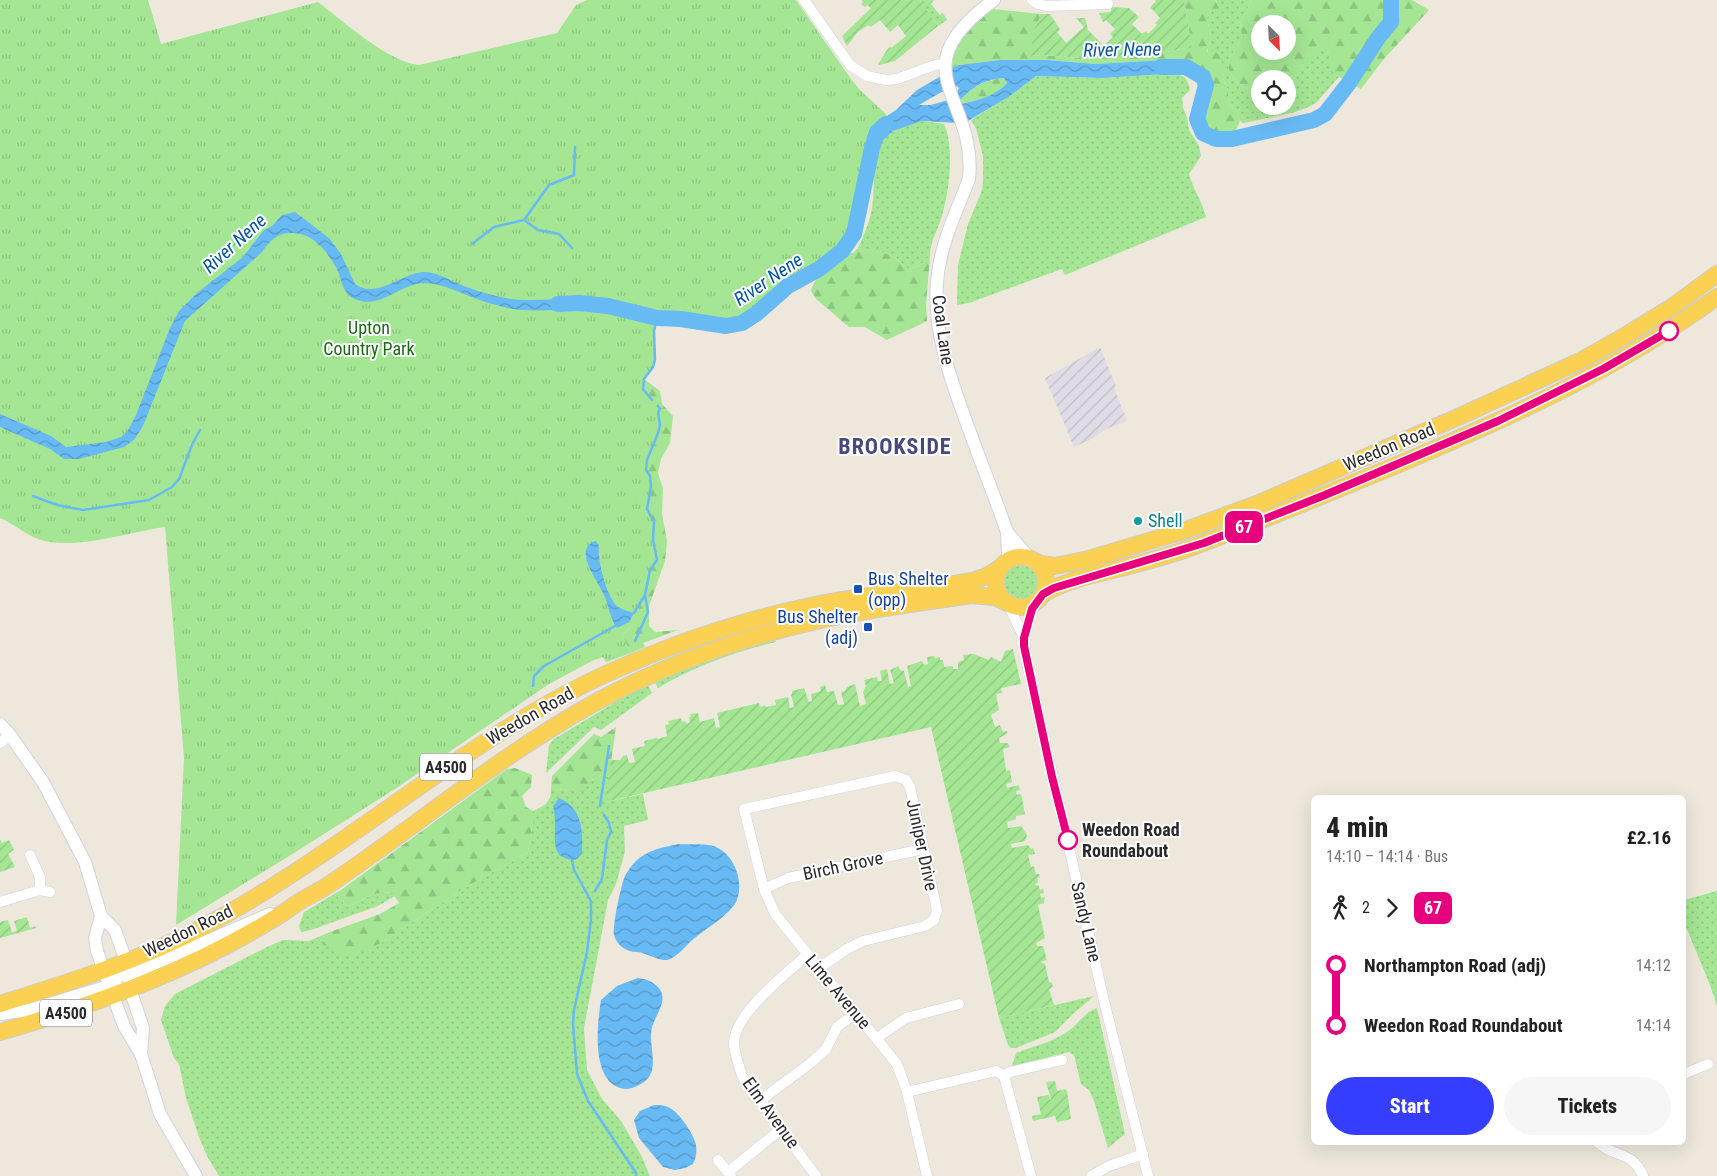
<!DOCTYPE html>
<meta charset="utf-8">
<style>
:root{--surface:#fff;--page:#f6f6f6;--text:#222;--muted:#767676;--accent:#353dff}
body{margin:0;font-family:"Roboto Condensed",sans-serif;background:var(--page);color:var(--text);height:100vh;display:flex;flex-direction:column;font-size:19px;white-space:nowrap}
*{box-sizing:border-box;margin:0}
p{font-size:16px;color:var(--muted)}
.icon{flex:none;width:28px;height:28px;fill:none;stroke:currentColor;stroke-width:2;stroke-linecap:round;stroke-linejoin:round}
.map{position:relative;flex:1;overflow:hidden}
.side{position:absolute;left:1311px;top:795px;width:375px;height:350px;display:flex;flex-direction:column;background:var(--surface);border-radius:8px;box-shadow:0 5px 20px #0002}
.side>*{flex:none}
.badge{padding:0 10px;border-radius:8px;font-size:18px;line-height:32px}
.needle{width:32px;rotate:156deg}
.buttons{position:absolute;left:1251px;top:15px;display:grid;gap:10px}
.buttons a{display:grid;place-items:center;width:45px;height:45px;border-radius:50%;background:var(--surface);box-shadow:0 5px 20px #0002;font-size:25px}
.map>.badge{position:absolute;translate:-50% -50%;box-shadow:0 0 0 2px #fff}
.legs{display:flex;align-items:center;gap:8px;height:55px;padding:0 15px;font-size:16px}
.legs p{margin-inline-start:auto}
.overview{display:flex;align-items:center;justify-content:space-between;height:85px;padding:0 15px}
h1{font-size:28px;font-weight:800;line-height:38px}
.cta{display:flex;gap:10px;margin-top:auto;padding:10px 15px}
.cta a{flex:1;height:58px;border-radius:30px;background:var(--accent);color:#fff;font-size:20px;font-weight:800;line-height:58px;text-align:center}
.cta a+a{background:var(--page);color:var(--text)}
ul{padding:0 15px;list-style:none}
li{display:flex;align-items:center;gap:18px;height:60px;font-size:19px}
li i{display:grid;place-items:center;width:8px;height:100%;margin:0 6px;background:currentColor}
li i::after{content:'';width:12px;height:12px;margin:-6px;border:4px solid;border-radius:50%;background:var(--surface)}
li p{margin-inline-start:auto}
li:first-child i{background:linear-gradient(#0000 50%,currentColor 0)}
li:last-child i{background:linear-gradient(currentColor 50%,#0000 0)}
.map>svg:first-child{display:block}
.industrial{fill:url(#industrial-furrows)}
.grass{fill:url(#grass-dots)}
.forest{fill:url(#forest-firs);fill-rule:evenodd}
.park{fill:url(#park-tufts)}
.garden{fill:url(#garden-furrows)}
.water{fill:url(#water-waves)}
.lines{fill:none;stroke-linecap:round;stroke-linejoin:round}
.stream{stroke:#68baf4;stroke-width:2.5}
.river{stroke:#68baf4;stroke-width:16}
.minor-casing{stroke:#d0d1e3;stroke-width:11}
.tertiary-casing{stroke:#d0d1e3;stroke-width:14}
.trunk-casing{stroke:#ccc;stroke-width:18}
.minor{stroke:#fff;stroke-width:10}
.tertiary{stroke:#fff;stroke-width:12}
.trunk{stroke:#fbd154;stroke-width:16}
.line-1-casing{stroke:#fff;stroke-width:11}
.line-1{stroke:#e6007e;stroke-width:8}
.stop-1-dot{fill:#fff;stroke:#e6007e;stroke-width:2.5}
.culture-dot{fill:#0f9aa8;stroke:#fff;stroke-width:2}
.transit-dot{fill:#1a4fb4;stroke:#fff;stroke-width:2}
.labels{text-anchor:middle;stroke-width:4;stroke-linejoin:round;paint-order:stroke}
.shield{fill:#fff;stroke:#6a6a6a;stroke-width:1}
.shield-label{font-size:16px;font-weight:bold;fill:#2a2a2a}
.park-label{font-size:18px;fill:#1b6a16;stroke:#fff}
.street-label{font-size:18px;fill:#2a2a2a;stroke:#fff}
.culture-label{font-size:18px;fill:#0d838f;stroke:#fff;text-anchor:start}
.transit-label{font-size:18px;fill:#164399;stroke:#fff;text-anchor:start}
.stop-label{font-size:18px;font-weight:bold;fill:#2a2a2a;stroke:#fff;text-anchor:start}
.water-label{font-size:19px;font-style:italic;fill:#0754a0;stroke:#fff}
.district-label{font-size:22px;font-weight:bold;letter-spacing:1px;fill:#48497c;stroke:#fff}
</style>
<div class="map">
<svg width="1717" height="1176" viewBox="0 0 1717 1176">
<defs>
<pattern id="industrial-furrows" width="10" height="10" patternUnits="userSpaceOnUse" patternTransform="scale(1.25)"><rect width="10" height="10" fill="#e0dce5"/><path d="M-1 1l2-2M0 10L10 0M9 11l2-2" fill="none" stroke="#c0bdc5"/></pattern>
<pattern id="grass-dots" width="8" height="8" patternUnits="userSpaceOnUse" patternTransform="scale(1.25)"><rect width="8" height="8" fill="#a4e694"/><path d="M2 2h.1M6 6h.1" fill="none" stroke="#8dc580" stroke-width="1.8" stroke-linecap="round"/></pattern>
<pattern id="forest-firs" width="22" height="20" patternUnits="userSpaceOnUse" patternTransform="scale(1.25)"><rect width="22" height="20" fill="#a4e694"/><path d="M5 1l3.5 6h-7zM16 11l3.5 6h-7z" fill="#8dc580"/></pattern>
<pattern id="park-tufts" width="24" height="20" patternUnits="userSpaceOnUse" patternTransform="scale(1.25)"><rect width="24" height="20" fill="#a4e694"/><path d="M3 7l-1-3M5 7V3M7 7l1-3M15 17l-1-3M17 17v-4M19 17l1-3" fill="none" stroke="#8dc580"/></pattern>
<pattern id="garden-furrows" width="10" height="10" patternUnits="userSpaceOnUse" patternTransform="scale(1.25)"><rect width="10" height="10" fill="#a4e694"/><path d="M-1 1l2-2M0 10L10 0M9 11l2-2" fill="none" stroke="#8dc580"/></pattern>
<pattern id="water-waves" width="16" height="10" patternUnits="userSpaceOnUse" patternTransform="scale(1.25)"><rect width="16" height="10" fill="#68baf4"/><path d="M0 5q4-4 8 0t8 0" fill="none" stroke="#5697c6"/></pattern>
</defs>
<rect width="100%" height="100%" fill="#ede8db"/>
<path class="industrial" d="M1100,347L1116,386L1114,388L1127,421L1106,429L1090,440L1074,447L1045,378Z"/>
<g class="grass">
<path d="M920,0H934L931,4L940,15L943,13L947,20L938,26Z"/>
<path d="M1215,0H1252L1240,23L1242,37L1236,49L1229,58C1229,61 1228,67 1229,70C1233,81 1249,93 1260,94V106H1288C1288,100 1286,92 1288,85C1291,69 1308,58 1320,48L1329,51L1334,74L1339,77L1316,103L1306,108L1295,112L1244,123L1240,121L1237,112L1229,104L1228,90L1223,78L1224,70L1207,53L1211,38L1207,18L1217,1Z"/>
<path d="M1165,74C1180,75 1187,73 1190,90L1182,98L1183,108L1186,114L1189,130L1199,146L1201,156L1189,174C1193,189 1202,201 1206,217L1065,275L1062,269L969,303L957,305L958,265L968,224L981,193L983,184V156L976,128L971,120L1010,96L1036,76L1102,78Z"/>
<path d="M922,121L944,124C955,148 949,193 941,219C937,232 930,242 930,256L922,264L910,269C902,266 903,264 897,259C887,251 870,251 858,248C864,235 870,222 872,207C876,189 870,157 881,142C890,129 908,125 922,121Z"/>
<circle cx="1021" cy="582" r="18"/>
<path d="M769,639L775,640L776,642C734,652 695,666 658,688L653,679Z"/>
<path d="M647,683L652,693L601,730L594,727L546,773L549,745L554,739Z"/>
<path d="M602,774L609,777L606,802L643,794L648,820L624,826L625,851L616,884L608,900L584,1028L587,1070L602,1099L621,1121L641,1155L650,1176H219L207,1156L199,1137L186,1098L179,1064L174,1058L161,1020L165,1006L175,994L267,947L283,940L309,941L330,932L322,944L381,943L463,889L528,852L533,820V811C544,806 551,803 551,789L575,790L591,780L599,778Z"/>
<path d="M341,890L338,898L348,907L373,894L392,892L395,896L378,906L311,930L301,932L299,926L304,912Z"/>
<path d="M1717,891V1006L1710,985L1684,922V900Z"/>
<path d="M1094,996L1074,1013L1055,1032L1016,1048H1011L1008,1045L999,1018Z"/>
<path d="M1097,1008L1125,1134L1108,1148L1094,1101L1089,1090L1081,1084L1074,1055L1069,1052L1012,1066L1016,1053C1032,1047 1052,1042 1067,1032C1078,1025 1084,1012 1097,1008Z"/>
</g>
<g class="forest">
<path d="M1184,0H1215L1219,9L1211,12L1207,18L1211,38L1207,52H1215L1220,55L1224,70L1223,78L1228,90L1229,104L1237,112L1240,121L1232,139H1216L1203,133L1197,119L1206,85L1203,77L1186,67H1182L1183,59L1095,64L1048,60H1000L958,65L950,70L956,46L974,25L992,9L1042,14L1033,31L1032,56L1041,55L1095,59L1148,52L1161,53L1185,48H1192Z"/>
<path d="M1252,0H1412L1429,10L1383,60L1361,89L1334,74L1329,51L1320,49C1306,59 1295,69 1288,85V79H1260V94C1249,93 1233,81 1229,70C1228,67 1229,61 1229,58L1236,49L1242,37L1240,23ZM1260,24H1288V51H1260Z"/>
<path d="M1005,78L1007,83C995,97 973,102 955,104C971,88 982,80 1005,78Z"/>
<path d="M858,248C870,251 887,251 897,259C903,264 902,266 910,269L922,264L930,256L926,305L927,321L887,340L865,327H849L816,299L811,291C816,273 832,265 845,252L853,253Z"/>
<path d="M644,379L660,391L662,404L673,416L670,443L661,459L658,473L663,488L662,514L667,541L665,561L649,606V626L655,632L678,630L643,643L645,647L631,653L622,635L632,625Z"/>
<path d="M616,727L609,777L602,774L599,778L591,780L587,787L575,790L551,789L552,776L594,734L601,737Z"/>
<path d="M515,768L532,775L531,787L522,796L526,807L533,811V820L528,852L463,889L381,943L349,957L322,944L330,932L380,914L399,903L392,892L373,894L348,907L338,898L341,890L507,769Z"/>
</g>
<path class="park" d="M0,0H148L161,44L318,2C343,21 388,62 419,65L557,33L576,5L587,0H796L851,79L860,90L887,115L876,123L870,133L865,152L854,234L842,251L819,269L788,286L756,314L742,323L726,326L657,318L654,332L655,360L653,367L644,379L643,388L660,409L658,413L660,425L658,433L647,460L646,470L650,476L651,486L647,509L654,522L653,540L657,560L650,570L645,595L639,606V615L632,625L622,635L631,653L606,662L603,657L592,661L549,684L395,789L286,858L176,925L184,758L165,527C130,532 79,549 45,541C29,538 15,524 0,518Z"/>
<g class="garden">
<path d="M862,0H920L938,26L895,61L879,65L878,64C883,58 884,52 890,47L891,48L906,36L898,25L890,32L880,20L871,27L868,25L858,32L847,46L842,36L871,8L867,5L865,7L861,4L863,2Z"/>
<path d="M1155,0H1184L1192,48H1185L1161,53L1148,52L1095,59L1041,55L1031,56L1033,31L1042,14H1050L1060,29L1057,32L1066,43L1084,27L1076,18H1085L1088,30L1104,46L1113,37L1110,34L1115,29L1106,20L1103,22L1099,13L1111,12V7L1129,8L1139,17L1132,24L1142,34L1146,31L1148,34L1157,25L1155,23L1160,18L1150,7L1156,1Z"/>
<path d="M1013,649L1021,684L1001,688L1002,693L996,694L999,710L991,715L995,727L1000,725L1003,732L1007,731V734L999,738L1000,743H1008L1010,747L1003,749L1006,771L1010,770L1012,782L1006,784L1007,788L1019,785L1020,790L1016,791L1017,795L1021,794L1025,814L1016,816V819L1007,822L1008,828L1021,826L1027,835L1025,841L1011,844L1012,848L1028,845L1031,849L1033,848L1035,854L1028,855L1031,867L1034,866L1036,874H1039L1040,877L1037,878L1038,882L1035,885L1039,886L1040,890L1043,889L1044,893L1040,894L1041,898L1045,897L1044,903L1038,905L1045,938L1036,943L1037,946H1043L1047,960L1040,962L1045,964L1049,982L1052,983L1053,987L1049,989L1054,1005L999,1018L931,727L605,802L611,760H620L623,756L627,755L629,763L635,762L632,749L645,746L644,741L656,738L658,739L667,736L665,725L669,724L668,721L681,718L682,722L685,721L687,724L690,722L689,717H691L690,714L698,713L700,722L714,718L716,728L720,727L717,713L759,703L760,707L765,705L766,707L776,705L775,700L788,697L790,708L794,707L791,694H792V691L804,688L809,702L812,701L811,694L821,691L820,687L825,685L827,692L834,691L838,705L844,704L841,692L845,691L847,687L855,684L860,706L866,704L863,692L866,686L864,680L877,677L878,681H882L880,671L887,669L890,684L894,683L890,670L899,666L900,670L904,671L908,687L911,686L907,666L922,661L924,665L928,664L927,657L934,656L935,658L940,657V660H943L944,667L953,666V669H958V662L964,660L963,655L973,654L989,660L991,657L1001,662L1005,651Z"/>
<path d="M0,839L2,843L9,840L14,850L8,854L15,867L0,872Z"/>
<path d="M27,917L30,928L35,926L36,928L0,938V922L8,920L12,932L17,931L14,921Z"/>
<path d="M1055,1081L1057,1091L1065,1089L1067,1091L1071,1119L1057,1122L1055,1116L1033,1121L1032,1116L1041,1114L1037,1097L1049,1095L1050,1100L1051,1099L1046,1082Z"/>
</g>
<g class="water">
<path d="M1184,59L1182,75L1165,74L1102,78L1036,76L1010,96L968,121L960,104C976,101 996,96 1007,83L1004,78C983,80 974,86 959,101L956,94L959,88L957,86L953,87L950,70L958,65L1000,60H1048L1095,64Z"/>
<path d="M941,76L945,90L919,105H931L948,100L957,123L922,121L893,131L881,142L869,139L870,133L876,123L896,110L917,90Z"/>
<path d="M295,212L329,238L341,254L355,284C377,300 401,273 424,272C437,272 447,279 459,284C471,289 483,293 496,296C523,303 551,299 579,297L578,309C559,310 540,311 521,310C512,310 501,306 492,304C470,298 449,285 427,283C401,281 381,311 355,299C343,294 342,282 338,271C329,254 315,234 294,233C277,232 271,240 261,253L185,321L143,426L134,440L124,447L79,459H64L50,449L0,427V414L51,436L66,447L106,442L121,437L128,430L136,415L170,328L179,311L197,293L243,257L263,231L272,226L282,215Z"/>
<path d="M596,541L599,546C597,559 607,599 618,607C623,610 629,611 634,613L629,622L617,628C610,619 609,606 604,595C599,582 571,548 596,541Z"/>
<path d="M559,798C583,808 583,832 582,854L575,860C549,859 556,839 555,822C555,816 554,811 553,806Z"/>
<path d="M678,844C688,845 708,843 716,847C735,855 745,884 736,902C729,915 707,928 696,937C687,943 677,959 666,960C659,961 647,953 637,952C627,952 617,946 614,935C612,927 621,885 625,876C628,870 632,865 636,861C647,850 664,847 678,844Z"/>
<path d="M638,978C646,979 652,981 658,987C671,1001 652,1017 651,1033C650,1047 657,1065 649,1077C645,1083 633,1089 626,1089C590,1086 597,1025 601,1000L617,986Z"/>
<path d="M654,1105C659,1105 665,1105 670,1108C680,1114 693,1133 696,1145C697,1152 696,1158 693,1164L685,1168L675,1170L663,1167L639,1138L634,1120L640,1111Z"/>
</g>
<g class="lines">
<g class="stream">
<path d="M524,220L538,230L559,234L572,248"/>
<path d="M472,244L494,227L524,220L549,185L574,175L575,147"/>
<path d="M652,400L643,389L644,379L653,367L655,360L654,331L657,318"/>
<path d="M33,496L57,505L83,510L149,500L172,487L179,479L192,445L200,430"/>
<path d="M634,613L645,595L650,570L657,560L653,540L654,522L647,509L651,486L650,476L646,470L647,460L658,433L660,425L658,413L660,409L658,406"/>
<path d="M635,641L648,612L645,595"/>
<path d="M533,686L534,676L544,666L615,626"/>
<path d="M600,806L609,746"/>
<path d="M572,860L574,870L591,901V919L587,952L574,1010L573,1024L577,1074L588,1101L636,1173V1176"/>
<path d="M595,891L602,879L607,840L611,832L609,823L604,815"/>
</g>
<g class="river">
<path d="M1161,67H1186L1203,77L1206,85L1197,119L1203,133L1216,139H1232L1314,120L1325,114L1349,83L1378,38L1391,22V0"/>
<path d="M558,304L579,303L608,306L657,318L681,319L726,326L742,323L756,314L788,286L819,269L842,251L854,234L872,148L877,132L886,124"/>
</g>
<g class="minor-casing">
<g id="minor">
<path d="M804,0L850,65L867,76L886,80L897,79L932,66L945,63"/>
<path d="M1032,0L1038,4L1046,6L1108,4"/>
<path d="M1037,601L1032,609L1024,638L1026,659L1104,1001L1148,1176"/>
<path d="M1008,604L1024,638"/>
<path d="M0,743L10,735"/>
<path d="M30,855L40,877V890"/>
<path d="M764,889L788,878L923,849"/>
<path d="M0,902L40,890L50,892"/>
<path d="M807,955C786,974 736,1012 734,1042C734,1054 739,1065 742,1076L816,1176"/>
<path d="M819,968L847,949L863,941L925,926L934,920L937,910L910,787L906,780L895,776L744,809L764,889L775,914L897,1064L907,1092L927,1176"/>
<path d="M877,1038L906,1018L959,1004"/>
<path d="M1684,1074L1708,1064"/>
<path d="M1004,1076L1010,1072L1062,1060"/>
<path d="M907,1092L996,1071L1004,1076L1031,1176"/>
<path d="M761,1100L812,1062L826,1049L837,1027L856,1013"/>
<path d="M1597,1142C1616,1159 1632,1150 1643,1176"/>
<path d="M718,1160L728,1172"/>
<path d="M731,1176L728,1172L781,1129"/>
<path d="M1091,1176L1109,1166L1143,1154"/>
</g>
</g>
<g class="tertiary-casing">
<g id="tertiary">
<path d="M994,0C896,71 978,96 969,179C957,210 942,241 938,273C929,334 958,398 978,454C988,480 998,506 1007,532L1008,553L1007,561"/>
<path d="M1007,532L1029,558"/>
<path d="M0,724L10,735L43,782L85,862L101,916L115,930L126,961L130,989L143,1028L141,1054"/>
<path d="M101,916L95,938L97,951L124,1026L141,1054L160,1114L196,1176"/>
<path d="M104,970L121,975H128L270,914"/>
<path d="M0,1014L29,1010L116,984"/>
</g>
</g>
<g class="trunk-casing">
<g id="trunk">
<circle cx="1021" cy="582" r="25"/>
<path d="M1038,563L1055,566L1089,559L1183,531L1257,504L1456,418L1580,361L1623,337L1672,307L1717,274"/>
<path d="M1043,594C1067,579 1098,574 1125,567C1153,560 1182,552 1208,541C1274,516 1339,489 1404,462C1513,416 1621,367 1717,297"/>
<path d="M0,1004C70,982 142,960 207,925C339,854 451,752 585,684C657,649 737,621 815,605C868,594 922,591 975,580L987,576L1000,568"/>
<path d="M0,1032C94,1005 186,972 270,921C281,915 291,907 302,900C311,895 321,890 330,884C419,824 503,753 598,701C666,664 742,638 816,621C866,609 921,603 971,595L995,597L1006,602"/>
</g>
</g>
<use href="#minor" class="minor"/>
<use href="#tertiary" class="tertiary"/>
<use href="#trunk" class="trunk"/>
</g>
<g class="lines">
<g class="line-1-casing">
<path id="line-1" d="M1068,840L1052,777L1024,646V638L1032,609L1043,594L1054,588L1204,543L1325,495L1498,421L1603,369L1669,331"/>
</g>
<use href="#line-1" class="line-1"/>
</g>
<g class="stop-1-dot">
<circle cx="1669" cy="331" r="9"/>
<circle cx="1068" cy="840" r="9"/>
</g>
<circle class="culture-dot" cx="1138" cy="521" r="5"/>
<g class="transit-dot">
<rect x="853" y="584" width="10" height="10" rx="2.5"/>
<rect x="863" y="622" width="10" height="10" rx="2.5"/>
</g>
<g class="labels">
<g class="shield">
<rect x="420" y="753.5" width="52" height="27" rx="4"/>
<rect x="40" y="999.5" width="52" height="27" rx="4"/>
</g>
<g class="shield-label">
<text x="446" y="773">A4500</text>
<text x="66" y="1019">A4500</text>
</g>
<g class="park-label">
<text x="369" y="334">Upton<tspan x="369" dy="21">Country Park</tspan></text>
</g>
<g class="street-label">
<text transform="translate(943 330) rotate(82)" y="6">Coal Lane</text>
<text transform="translate(1389 447) rotate(-23)" y="6">Weedon Road</text>
<text transform="translate(530 716) rotate(-30)" y="6">Weedon Road</text>
<text transform="translate(922 845) rotate(78)" y="6">Juniper Drive</text>
<text transform="translate(843 866) rotate(-12)" y="6">Birch Grove</text>
<text transform="translate(1086 922) rotate(77)" y="6">Sandy Lane</text>
<text transform="translate(188 931) rotate(-26)" y="6">Weedon Road</text>
<text transform="translate(838 992) rotate(50)" y="6">Lime Avenue</text>
<text transform="translate(771 1113) rotate(54)" y="6">Elm Avenue</text>
</g>
<g class="culture-label">
<text x="1148" y="527">Shell</text>
</g>
<g class="transit-label">
<text x="868" y="585">Bus Shelter<tspan x="868" dy="21">(opp)</tspan></text>
<text x="858" y="623" text-anchor="end">Bus Shelter<tspan x="858" dy="21">(adj)</tspan></text>
</g>
<g class="stop-label">
<text x="1082" y="836">Weedon Road<tspan x="1082" dy="21">Roundabout</tspan></text>
</g>
<g class="water-label">
<text transform="translate(1122 49) rotate(-1)" y="7">River Nene</text>
<text transform="translate(234 243) rotate(-42)" y="7">River Nene</text>
<text transform="translate(768 279) rotate(-34)" y="7">River Nene</text>
</g>
<g class="district-label">
<text x="895" y="454">BROOKSIDE</text>
</g>
</g>
</svg>
<div class="buttons">
<a><svg class="needle" viewBox="-14 -14 28 28"><path d="M0-13l5 13h-10z" fill="#e53935"/><path d="M0 13l5-13h-10z" fill="#767676"/></svg></a>
<a><svg class="icon" aria-label="locate" viewBox="0 0 24 24"><circle cx="12" cy="12" r="6"/><path d="M12 2v4M12 18v4M2 12h4M18 12h4"/></svg></a>
</div>
<b class="badge" style="left:1244px;top:527px;background:#e6007e;color:#fff">67</b>
<section class="side">
<div class="overview"><div><h1>4 min</h1><p>14:10 – 14:14 · Bus</p></div><b>£2.16</b></div>
<div class="legs"><svg class="icon" aria-label="walk" viewBox="0 0 24 24"><circle cx="13" cy="4" r="2"/><path d="M13 8l-2 6 4 7M11 14l-3 7M7 12l3-4h3l4 4"/></svg>2<svg class="icon" aria-label="forward" viewBox="0 0 24 24"><path d="M9 5l7 7-7 7"/></svg><b class="badge" style="background:#e6007e;color:#fff">67</b></div>
<ul>
<li><i style="color:#e6007e"></i><b>Northampton Road (adj)</b><p>14:12</p></li>
<li><i style="color:#e6007e"></i><b>Weedon Road Roundabout</b><p>14:14</p></li>
</ul>
<div class="cta"><a>Start</a><a>Tickets</a></div>
</section>
</div>
